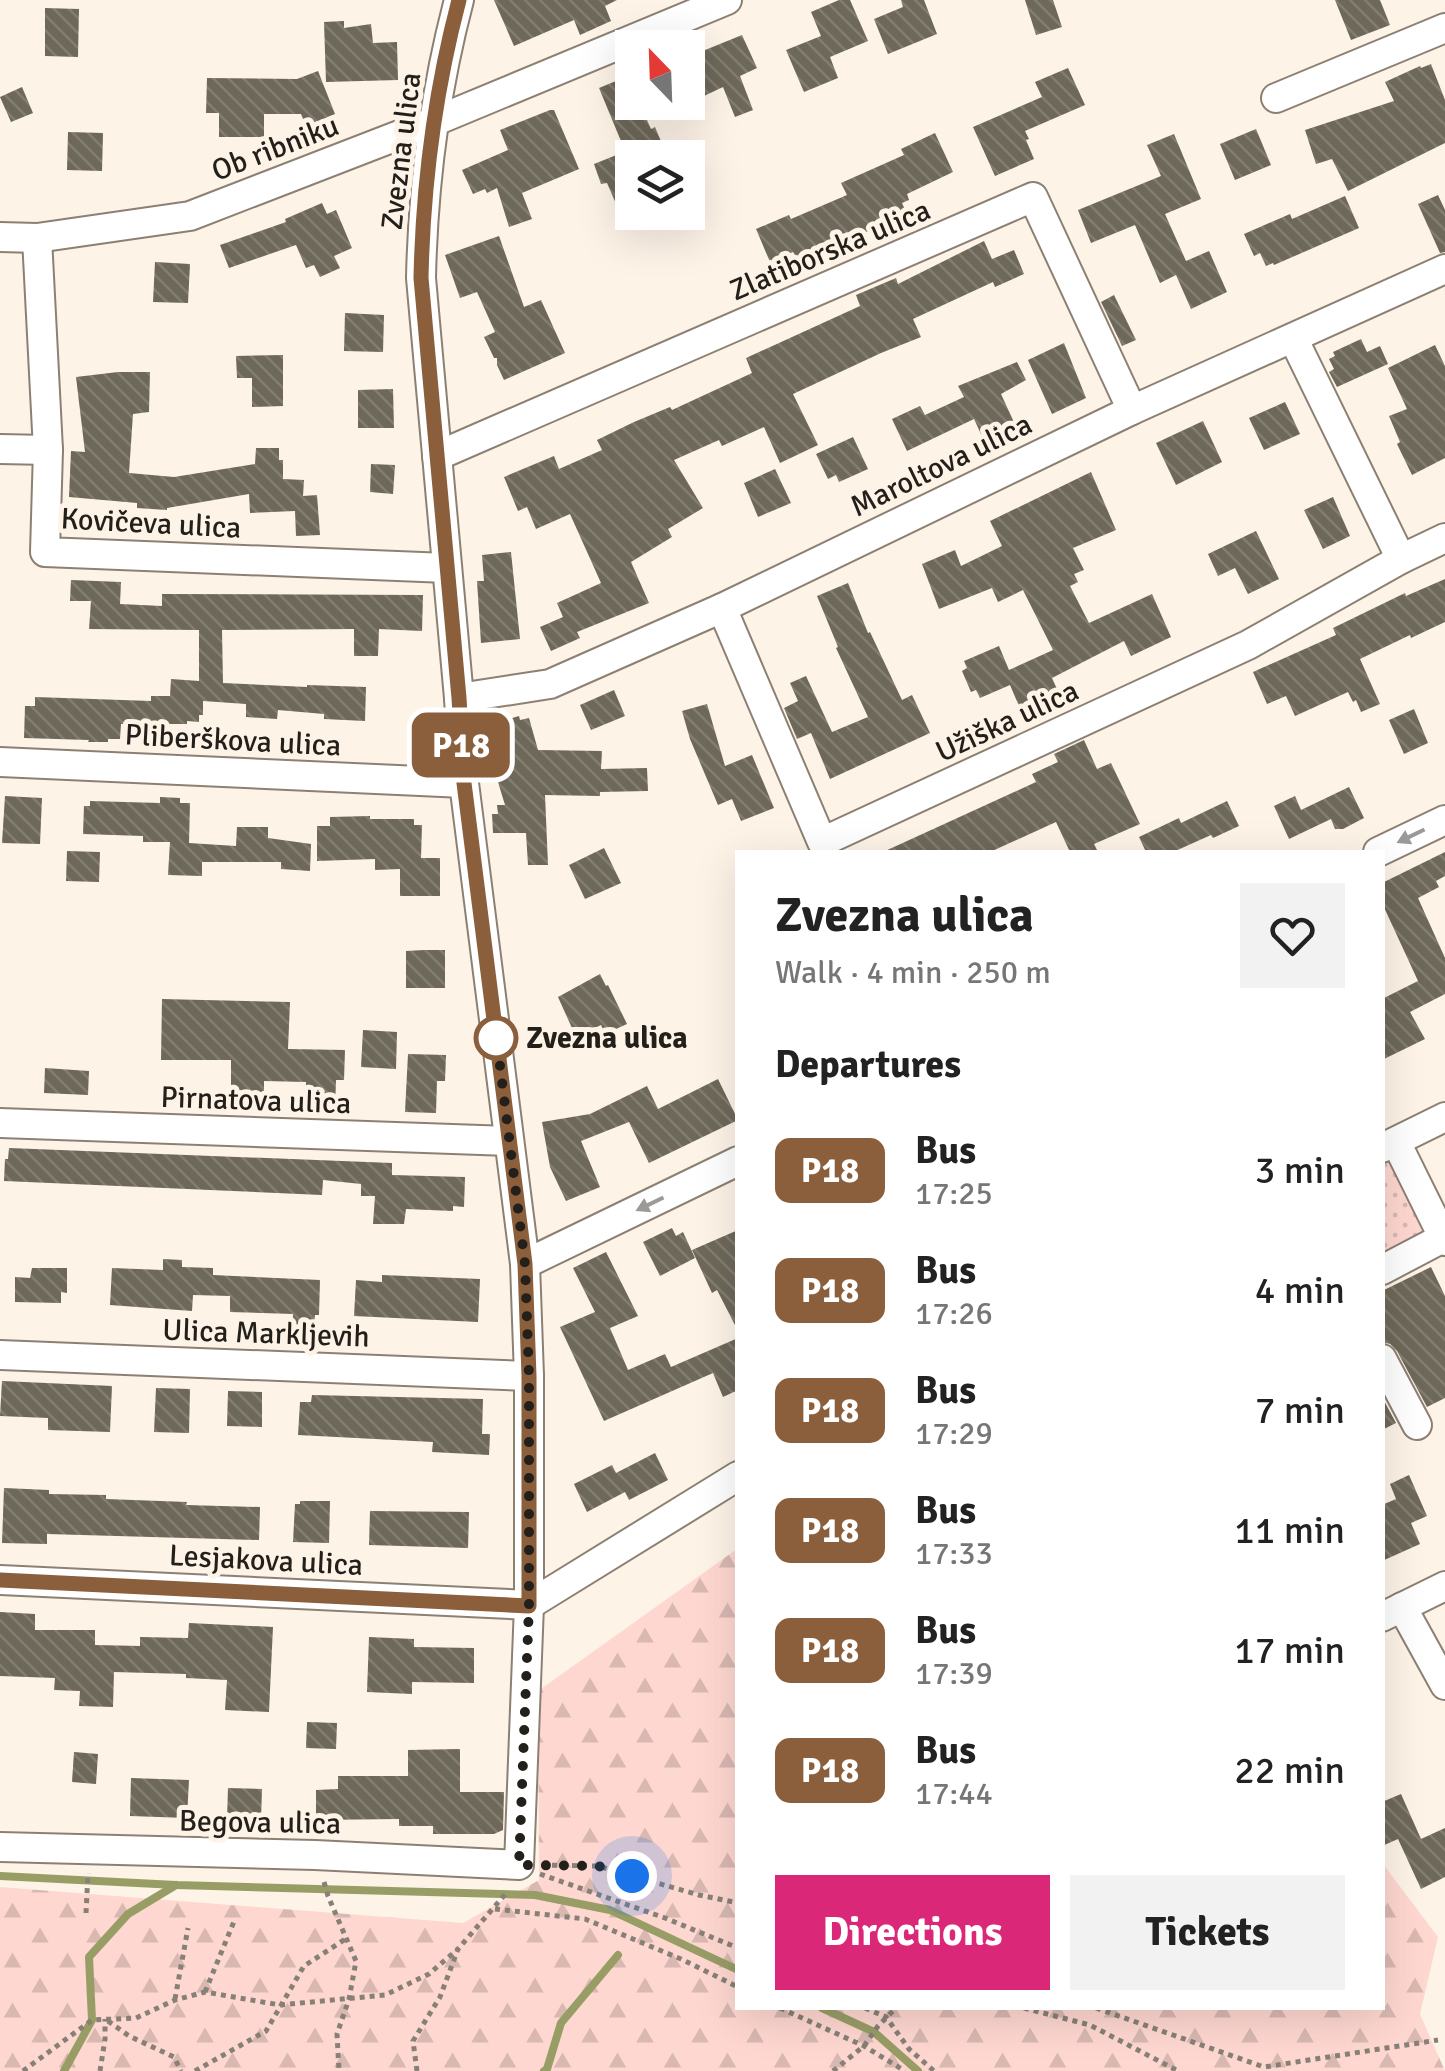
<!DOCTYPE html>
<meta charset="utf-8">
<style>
:root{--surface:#fff;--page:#f2f2f2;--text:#222;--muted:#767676;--accent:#db2777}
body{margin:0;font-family:Signika,sans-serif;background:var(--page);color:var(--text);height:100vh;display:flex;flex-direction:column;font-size:38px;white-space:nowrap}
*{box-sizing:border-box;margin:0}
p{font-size:32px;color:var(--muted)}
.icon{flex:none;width:55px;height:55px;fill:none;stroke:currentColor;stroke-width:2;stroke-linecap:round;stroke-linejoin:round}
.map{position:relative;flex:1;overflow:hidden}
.side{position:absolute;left:735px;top:850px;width:650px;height:1160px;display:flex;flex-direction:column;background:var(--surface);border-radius:0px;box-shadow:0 10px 40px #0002}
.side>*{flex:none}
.badge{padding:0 20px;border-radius:15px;font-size:35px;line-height:65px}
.needle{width:65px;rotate:337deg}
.buttons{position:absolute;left:615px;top:30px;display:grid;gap:20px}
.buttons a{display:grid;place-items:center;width:90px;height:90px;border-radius:0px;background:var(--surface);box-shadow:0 10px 40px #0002;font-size:50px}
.you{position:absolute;width:50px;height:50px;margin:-25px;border:8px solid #fff;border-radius:50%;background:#1a73e8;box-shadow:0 0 0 15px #1a73e833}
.map>.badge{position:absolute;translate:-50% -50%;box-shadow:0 0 0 5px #fff}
h2{padding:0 40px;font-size:38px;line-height:90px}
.round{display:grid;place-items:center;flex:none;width:105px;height:105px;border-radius:0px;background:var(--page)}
.summary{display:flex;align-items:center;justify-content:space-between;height:170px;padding:0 40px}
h1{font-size:48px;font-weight:800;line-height:75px}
.button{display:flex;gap:20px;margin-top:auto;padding:20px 40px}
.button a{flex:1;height:115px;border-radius:0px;background:var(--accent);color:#fff;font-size:40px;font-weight:800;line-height:115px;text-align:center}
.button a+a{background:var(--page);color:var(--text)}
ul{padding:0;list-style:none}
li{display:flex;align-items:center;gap:30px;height:120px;padding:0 40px}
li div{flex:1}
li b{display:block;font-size:38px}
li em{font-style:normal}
li .badge{min-width:110px;font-weight:700;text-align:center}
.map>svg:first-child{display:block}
.green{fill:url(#green-dots)}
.forest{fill:url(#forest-firs)}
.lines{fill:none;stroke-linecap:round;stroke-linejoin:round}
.stream{stroke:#989d66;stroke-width:8}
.building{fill:url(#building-back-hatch)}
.street-casing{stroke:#8c8073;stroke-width:32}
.path{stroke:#878077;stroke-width:5;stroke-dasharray:5 5;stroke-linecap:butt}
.street{stroke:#fff;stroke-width:28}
.oneway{fill:#9c9a98}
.line-casing{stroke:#fff;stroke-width:22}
.line{stroke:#8b5e3c;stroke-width:15}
.walk{stroke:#231f1a;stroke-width:10;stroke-dasharray:0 18}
.stop-dot{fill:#fff;stroke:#8b5e3c;stroke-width:5}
.labels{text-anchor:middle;stroke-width:10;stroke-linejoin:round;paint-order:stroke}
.street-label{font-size:30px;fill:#231f1a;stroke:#fef3e7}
.stop-label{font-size:30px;font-weight:bold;fill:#231f1a;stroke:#fef3e7;text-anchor:start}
</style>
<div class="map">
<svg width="1445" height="2071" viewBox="0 0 1445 2071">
<defs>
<pattern id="green-dots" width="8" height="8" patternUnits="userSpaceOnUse" patternTransform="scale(2.5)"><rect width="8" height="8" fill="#fed7d0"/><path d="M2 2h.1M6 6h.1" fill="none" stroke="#d9b8b2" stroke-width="1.8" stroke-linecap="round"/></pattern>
<pattern id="forest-firs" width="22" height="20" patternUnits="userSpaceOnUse" patternTransform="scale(2.5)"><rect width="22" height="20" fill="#fed7d0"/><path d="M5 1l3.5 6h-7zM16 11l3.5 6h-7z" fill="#d9b8b2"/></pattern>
<pattern id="building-back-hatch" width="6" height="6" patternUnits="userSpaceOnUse" patternTransform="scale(2.5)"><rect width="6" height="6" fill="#6d6859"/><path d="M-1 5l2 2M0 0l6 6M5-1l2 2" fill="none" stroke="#817d71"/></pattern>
</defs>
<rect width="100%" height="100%" fill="#fef3e7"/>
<path class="green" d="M1385,1150L1427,1229L1383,1254L1382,1151Z"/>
<path class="forest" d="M737,1549L738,2008H1382L1383,1864L1438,1937L1420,2014L1445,2071H0V1887L463,1923L539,1880L538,1691Z"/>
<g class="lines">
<g class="stream">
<path d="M0,1876L176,1885L535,1895L610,1910L738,1970"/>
<path d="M822,2008L874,2032L918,2071"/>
<path d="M64,2071L92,2020L89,1957L128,1914L176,1885"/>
<path d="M544,2071L547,2069L561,2023L618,1955"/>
</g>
</g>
<g class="building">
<path d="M494,0H617L605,6L611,21L580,35L574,20L514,46Z"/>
<path d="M839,0H850L868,41L830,57L838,78L804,92L786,50L821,36L811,12Z"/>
<path d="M901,0H924L937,34L888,54L874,19L903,7Z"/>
<path d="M1025,0H1053L1062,27L1036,35Z"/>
<path d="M1335,0H1380L1390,25L1351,40Z"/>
<path d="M45,8L79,9L78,57L45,56Z"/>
<path d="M344,21V28L371,24L373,43L397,42L398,80L326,82L324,22Z"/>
<path d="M742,35L757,68L740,76L753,110L735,117L723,87L687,104L688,57Z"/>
<path d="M1431,64L1445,100V143L1348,191L1332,159L1316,164L1305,130L1394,101L1385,82L1420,66L1421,68Z"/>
<path d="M1068,68L1085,105L1025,131L1029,139L1026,140L1034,159L995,176L973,127L1042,97L1035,82Z"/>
<path d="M318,71L335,114L306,126L301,114H264V137H219V113H206L207,78L297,79Z"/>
<path d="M628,76L632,86V102H639L651,129L655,127L668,158H628L599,88Z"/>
<path d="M22,87L33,113L11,122L0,97Z"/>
<path d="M550,110H554L579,169L522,193L532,219L509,227L497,188L487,193L485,189L473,194L462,170L508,150L500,130Z"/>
<path d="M1256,129L1271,165L1235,180L1220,144Z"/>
<path d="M68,132L103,133L102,171L67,170Z"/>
<path d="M935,133L953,172L907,194L909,200L902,203L907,214L864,233L862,229L796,257L793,252L770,262L756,229L789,215L791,219L847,195L841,183L904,155L901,149Z"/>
<path d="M1174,134L1201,199L1165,214L1186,261L1209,251L1227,292L1191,309L1176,275L1160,283L1135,225L1091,243L1078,210L1161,176L1147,145Z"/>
<path d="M619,154L632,187V200L617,206L607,183L601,184L594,164Z"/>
<path d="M1438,195L1445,210V252L1440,253L1418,204Z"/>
<path d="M1345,196L1359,228L1274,265L1273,263L1266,266L1260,253L1254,256L1244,234L1290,214L1292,219Z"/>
<path d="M322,203L327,214L336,210L352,248L334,256L340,268L320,277L314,265L306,268L296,245L229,268L220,245L286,222L285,219Z"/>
<path d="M499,236L524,307L541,300L565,353L504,380L497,365V358H494L484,337L495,332L477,292L460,298L445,255Z"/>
<path d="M984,241L992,259L1014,250L1024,274L995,287L993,282L913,319L921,337L881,353L793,394L818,445L780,463L764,427L722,446L719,440L674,460L703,508L668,529L672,537L631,562L649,603L577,632L580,638L551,651L540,627L563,617L557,603L601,583L570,514L536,529L527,507L518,511L504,477L554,456L559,469L602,450L597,440L634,422L670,407L672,410L752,373L746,358L860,306L856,295L896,278L898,284Z"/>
<path d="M155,262L190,264L188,303L153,302Z"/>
<path d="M1114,295L1136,340L1122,346L1101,302Z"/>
<path d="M345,313L384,315L383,352L344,351Z"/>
<path d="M1361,339L1367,352L1380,346L1388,364L1337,387L1329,372L1334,369L1329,359L1335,356L1333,352Z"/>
<path d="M1064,343L1086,398L1052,414L1028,360Z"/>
<path d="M1435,345L1445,366V458L1412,475L1397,444L1400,442L1389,416L1407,409L1388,368Z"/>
<path d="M283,355V406L252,407V378H237L236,356Z"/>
<path d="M1017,362L1026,380L1001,394L1018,431L986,445L974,419L907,451L892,419L920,406L925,415L964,397L958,386Z"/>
<path d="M118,372H150L149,412L133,414L129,473L174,477L255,464L256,448H279V460H283V479L304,480L303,496L317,495L320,535L296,536L295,511L250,513L249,494L167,508V510L137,508V503L69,497L71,451L85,452L76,377Z"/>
<path d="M393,389L394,428H358V390Z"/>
<path d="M1285,402L1300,434L1264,450L1249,418Z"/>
<path d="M1203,421L1222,462L1176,485L1156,443Z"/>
<path d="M853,437L868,469L839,482L836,475L828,479L816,454Z"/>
<path d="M371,464L395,465L393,494L370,492Z"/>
<path d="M775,469L791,503L758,517L744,483Z"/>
<path d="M1091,472L1116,530L1073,548L1084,570L1074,574L1078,582L1070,586L1089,623L1152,594L1171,637L1131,656L1124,641L1052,678L1057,689L1019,706L1010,685L980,698L976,690L971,692L962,671L967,668L964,661L999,646L1009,670L1053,650L1023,590L998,602L992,588L939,609L922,564L955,550L961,566L1002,546L990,521Z"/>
<path d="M1333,497L1350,536L1323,549L1304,510Z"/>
<path d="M1256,531L1279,579L1248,594L1235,568L1218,576L1208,554Z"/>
<path d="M511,552L520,639L481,643L477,581H484L482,555Z"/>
<path d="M1445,579V622L1411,638L1410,635L1360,659L1380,704L1361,712L1356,700L1353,702L1348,692L1295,716L1286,696L1267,704L1253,672L1336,635L1333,628L1405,593L1406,596Z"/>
<path d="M71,580L121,582L120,604L162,606V594L423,595L422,631L379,629L378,656H354V629L222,630L223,683L307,687V685L366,687L365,721L324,719V714L278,710L277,719L246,717V704L203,701V715H199V722L187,721V724H121L120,739H108V742H88L89,740L24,738L25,706H35V697L151,701V696H170L171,679L199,681V630L89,629L91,601H70Z"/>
<path d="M848,583L868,633L870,632L902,700L912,695L930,733L830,779L811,733L797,739L784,708L798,701L790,683L806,676L832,732L868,717L836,648L838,647L817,596Z"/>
<path d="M614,690L625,716L591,730L580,705Z"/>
<path d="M707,704L725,766L752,755L774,808L741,821L732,799L718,805L690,739L682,711Z"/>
<path d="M1414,709L1428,743L1404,754L1389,720Z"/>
<path d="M519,716L520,720L529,718L538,750L602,751L601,769L647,768L648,791L600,792V796L545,795L548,865H528L526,833H493L492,814H498L497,805H505L491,759L496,758L485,726Z"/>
<path d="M1084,740L1097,769L1111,763L1140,824L1094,844L1098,852H1070L1056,822L990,852H883L1036,782L1032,774L1058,762L1054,754Z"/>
<path d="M1349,787L1364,818L1343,829H1335L1331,819L1289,839L1274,806L1295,796L1301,810Z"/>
<path d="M5,796L42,798L40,844L2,843Z"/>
<path d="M160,797L180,798V803H190L189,843L236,846L237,827H268V838L311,844L310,871L281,869V862H202V876L168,875L170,842H143V836L83,834L84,806H90V801L160,803Z"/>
<path d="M1227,801L1239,826L1213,838L1211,835L1173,852H1146L1139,837L1179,818L1181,823Z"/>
<path d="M370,816V819H414V825H422L421,858H440V896H400V869L375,870V859L317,861V826H330V817Z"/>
<path d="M604,848L621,883L585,899L569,865Z"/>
<path d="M67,851L100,852L99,882L66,881Z"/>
<path d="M1445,852V876L1436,881L1439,887L1418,898L1445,958V994L1410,1012L1425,1039L1382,1060V999L1418,981L1382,903V883Z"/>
<path d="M424,950H445V988H406V951Z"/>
<path d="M600,974L606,986L608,985L627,1024L605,1034L601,1025L576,1037L558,997Z"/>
<path d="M162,999L290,1002L288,1049L345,1050L344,1080H336L335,1110L306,1109V1082L264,1081V1098L231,1097V1060H161Z"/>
<path d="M363,1030L397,1032L396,1069L361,1067Z"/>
<path d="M408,1054L446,1055L445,1081H437L436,1113L405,1112Z"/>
<path d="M45,1068L89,1071L88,1095L44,1093Z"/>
<path d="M718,1079L738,1120L649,1163L629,1122L581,1141L600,1187L566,1201L550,1167L542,1122L590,1114L647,1086L658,1109Z"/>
<path d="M9,1148L392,1163V1175L465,1177L464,1207L453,1206V1211L406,1209L404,1224H373L375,1196H361V1184L323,1180L322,1195L4,1181L5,1159H8Z"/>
<path d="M672,1228L676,1236L683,1232L695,1258L660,1276L643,1242Z"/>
<path d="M738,1230V1331L717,1290L712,1293L692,1250Z"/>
<path d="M606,1252L638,1316L610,1328L628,1370L665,1354L671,1367L738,1338V1390L723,1397L713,1373L604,1421L560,1327L595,1312L573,1268Z"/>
<path d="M163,1259L182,1260V1267L213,1268V1275L320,1280L319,1315H315L313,1336L292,1335L293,1314L230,1312V1296L193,1295L192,1311L110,1305L112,1268L163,1270Z"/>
<path d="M1431,1267L1445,1296V1398L1427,1407L1397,1351L1390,1344L1382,1342V1291Z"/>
<path d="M32,1268H67V1293L61,1292V1303L15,1302V1277L30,1278Z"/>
<path d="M382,1275L480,1279L478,1322L354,1316L356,1280L382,1282Z"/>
<path d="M2,1381L112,1386L110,1432L48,1430V1418L0,1416Z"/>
<path d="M156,1388L190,1389L189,1433L154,1432Z"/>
<path d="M228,1391L262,1392V1427L227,1426Z"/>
<path d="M312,1395L483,1399L482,1434H490L489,1455L432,1452L433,1442L298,1435L300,1402H311Z"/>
<path d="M1382,1397L1396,1423L1382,1430Z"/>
<path d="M655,1453L668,1480L629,1500L625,1492L587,1512L574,1484L612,1465L616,1473Z"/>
<path d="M1409,1475L1427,1516L1411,1523L1420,1544L1382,1561V1505L1396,1499L1390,1484Z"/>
<path d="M4,1488L49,1490V1494L106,1495V1499L187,1502L186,1505L260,1507L259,1540L47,1534V1544L2,1543Z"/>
<path d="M300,1501H330L329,1543L293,1542L295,1504H300Z"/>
<path d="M370,1511L469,1512L468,1548L369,1545Z"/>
<path d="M0,1612L35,1614V1630H95V1645L140,1646V1637L188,1638L189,1623L273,1627L269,1712L225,1710L227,1680L186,1678V1674L114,1672L113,1707L79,1706L80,1691L54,1690L55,1678L0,1676Z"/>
<path d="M369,1637L414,1639V1647L474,1648V1683L412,1682V1694L367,1692Z"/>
<path d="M307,1722L337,1723L336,1749L306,1748Z"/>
<path d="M460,1749V1792H504L503,1830L494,1834H433V1826H399V1819L316,1820V1790L338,1789V1776H408V1750Z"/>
<path d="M74,1752L98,1754L96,1784L72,1782Z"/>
<path d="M131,1778L189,1780L187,1818L130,1816Z"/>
<path d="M228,1788L262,1789L261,1820L227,1819Z"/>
<path d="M1401,1794L1421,1839L1445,1828V1877L1421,1889L1398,1839L1382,1846V1802Z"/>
</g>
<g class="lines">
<g class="street-casing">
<g id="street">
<path d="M1276,98L1445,28"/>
<path d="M0,237L37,238L190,216L433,122L727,0"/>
<path d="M37,238L48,450L45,552L447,568"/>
<path d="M1293,338L1401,559"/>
<path d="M0,449L48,450"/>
<path d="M437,456L1033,197L1132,410"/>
<path d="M722,608L822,842L1248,645L1401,559L1445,538"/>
<path d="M459,698L550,684L722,608L1132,410L1445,269"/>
<path d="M0,762L464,783"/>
<path d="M1378,852L1445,820"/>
<path d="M0,1123L509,1141"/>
<path d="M1396,1142L1445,1241"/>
<path d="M1382,1148L1445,1117"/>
<path d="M525,1264L738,1161"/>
<path d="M1382,1270L1443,1238"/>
<path d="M0,1355L529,1376"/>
<path d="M1382,1359L1417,1425"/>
<path d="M0,1580L529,1605"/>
<path d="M529,1605L738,1476"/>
<path d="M1402,1607L1445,1685"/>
<path d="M1382,1617L1445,1586"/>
<path d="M0,1847L315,1855L519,1865L529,1605V1376L525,1264L464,783L459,698L421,278C423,184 435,91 459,0"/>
</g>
</g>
<g class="path">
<path d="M542,1865L598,1866L699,1895L738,1903"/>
<path d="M540,1874L665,1918L738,1948"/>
<path d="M324,1882L328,1896L356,1961L349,1999L337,2034L339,2071"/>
<path d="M495,1909L585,1919L681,1959L738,1987"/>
<path d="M86,1913L88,1873"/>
<path d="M205,1992L235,1919"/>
<path d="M175,1999L188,1928"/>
<path d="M780,2008L864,2046L905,2071"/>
<path d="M865,2008L886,2017L909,2049L934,2071"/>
<path d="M1024,2008L1090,2025L1178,2071"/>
<path d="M1096,2008L1264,2067L1438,2040"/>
<path d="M108,2021L129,2036L174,2057L181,2071"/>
<path d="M23,2071L92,2020L136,2018L175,2000L205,1992L280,2005L385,1995L429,1974L458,1949"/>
<path d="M100,2071L105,2039V2019"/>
<path d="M195,2071L266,2031L304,1966L347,1938"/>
<path d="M417,2071L413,2041L440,1997L458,1949L508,1891"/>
<path d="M833,2071L864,2046L878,2026L896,2008"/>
</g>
<use href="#street" class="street"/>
</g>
<defs><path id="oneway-solid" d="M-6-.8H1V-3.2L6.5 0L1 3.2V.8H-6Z" transform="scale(2.5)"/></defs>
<g class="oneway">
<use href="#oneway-solid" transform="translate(1411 836) rotate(154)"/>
<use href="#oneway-solid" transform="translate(650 1204) rotate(154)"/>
</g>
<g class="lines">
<g class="line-casing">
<path id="line" d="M0,1580L529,1606V1376L525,1264L464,783L459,698L421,278C423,184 435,91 459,0"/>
</g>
<use href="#line" class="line"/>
<path class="walk" d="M496,1038V1034L525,1264L529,1376V1606L519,1865L598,1866L632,1876"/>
</g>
<circle class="stop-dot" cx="496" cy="1038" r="20"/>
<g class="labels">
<g class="street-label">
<text transform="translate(275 148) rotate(-21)" y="10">Ob ribniku</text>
<text transform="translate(401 151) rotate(-83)" y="10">Zvezna ulica</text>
<text transform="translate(830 250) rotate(-23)" y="10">Zlatiborska ulica</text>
<text transform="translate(941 465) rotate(-26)" y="10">Maroltova ulica</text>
<text transform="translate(151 523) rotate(3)" y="10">Kovičeva ulica</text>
<text transform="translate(1007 721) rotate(-25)" y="10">Užiška ulica</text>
<text transform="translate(233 740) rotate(3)" y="10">Pliberškova ulica</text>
<text transform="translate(256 1100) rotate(2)" y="10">Pirnatova ulica</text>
<text transform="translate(266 1333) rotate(2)" y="10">Ulica Markljevih</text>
<text transform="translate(266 1560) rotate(3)" y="10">Lesjakova ulica</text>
<text transform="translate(260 1822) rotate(1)" y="10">Begova ulica</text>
</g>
<g class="stop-label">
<text x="526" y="1048">Zvezna ulica</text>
</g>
</g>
</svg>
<div class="buttons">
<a><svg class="needle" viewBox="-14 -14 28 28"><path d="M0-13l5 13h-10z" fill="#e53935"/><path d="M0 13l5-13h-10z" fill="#767676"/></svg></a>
<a><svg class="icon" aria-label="layers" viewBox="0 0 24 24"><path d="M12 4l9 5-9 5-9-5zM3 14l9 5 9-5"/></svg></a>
</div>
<div class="you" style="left:632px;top:1876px"></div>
<b class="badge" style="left:461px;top:745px;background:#8b5e3c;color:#fff">P18</b>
<section class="side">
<div class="summary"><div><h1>Zvezna ulica</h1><p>Walk · 4 min · 250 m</p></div><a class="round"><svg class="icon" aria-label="heart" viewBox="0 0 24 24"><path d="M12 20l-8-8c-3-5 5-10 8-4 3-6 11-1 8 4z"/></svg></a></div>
<h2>Departures</h2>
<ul>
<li><span class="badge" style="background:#8b5e3c;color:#fff">P18</span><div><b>Bus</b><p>17:25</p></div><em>3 min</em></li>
<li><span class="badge" style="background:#8b5e3c;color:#fff">P18</span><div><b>Bus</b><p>17:26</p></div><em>4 min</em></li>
<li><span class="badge" style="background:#8b5e3c;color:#fff">P18</span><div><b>Bus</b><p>17:29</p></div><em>7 min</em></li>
<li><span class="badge" style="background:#8b5e3c;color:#fff">P18</span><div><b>Bus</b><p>17:33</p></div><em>11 min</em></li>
<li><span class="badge" style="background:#8b5e3c;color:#fff">P18</span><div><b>Bus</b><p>17:39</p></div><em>17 min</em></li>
<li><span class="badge" style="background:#8b5e3c;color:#fff">P18</span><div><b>Bus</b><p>17:44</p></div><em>22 min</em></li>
</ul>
<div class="button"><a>Directions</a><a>Tickets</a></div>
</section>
</div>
